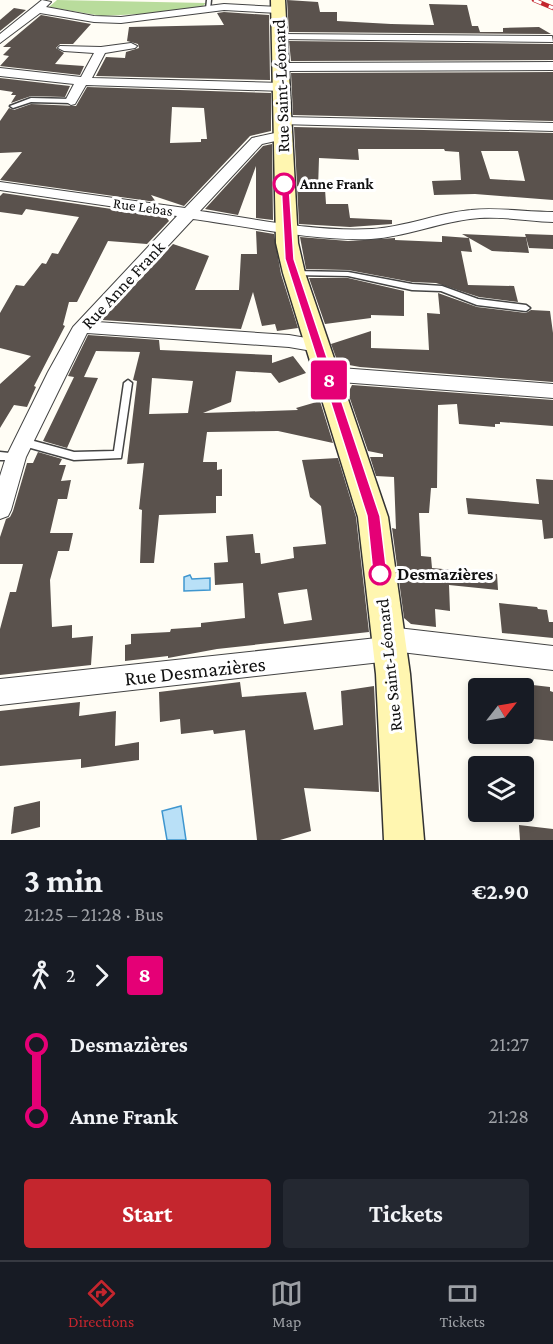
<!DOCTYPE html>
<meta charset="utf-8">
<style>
:root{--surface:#171b24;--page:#242831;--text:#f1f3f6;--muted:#9ea1a6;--line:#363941;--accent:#c4262e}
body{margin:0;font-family:"Crimson Pro",serif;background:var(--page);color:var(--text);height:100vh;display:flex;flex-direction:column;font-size:22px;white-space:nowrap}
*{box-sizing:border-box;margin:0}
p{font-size:20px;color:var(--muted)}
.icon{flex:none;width:33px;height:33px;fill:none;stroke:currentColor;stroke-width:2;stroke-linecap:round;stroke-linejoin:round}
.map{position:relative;height:840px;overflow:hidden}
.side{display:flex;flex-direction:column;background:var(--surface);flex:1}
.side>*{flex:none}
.badge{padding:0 12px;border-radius:4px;font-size:21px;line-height:39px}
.needle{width:39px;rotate:59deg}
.controls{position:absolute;left:468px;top:678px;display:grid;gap:12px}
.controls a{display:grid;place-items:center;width:66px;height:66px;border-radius:6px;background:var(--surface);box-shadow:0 3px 9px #0003;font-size:30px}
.map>.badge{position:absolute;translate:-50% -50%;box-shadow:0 0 0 3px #fff}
.legs{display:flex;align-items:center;gap:9px;height:66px;padding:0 24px;font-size:20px}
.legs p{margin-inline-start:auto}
.overview{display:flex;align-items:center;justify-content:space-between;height:102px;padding:0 24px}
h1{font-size:33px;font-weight:700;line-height:45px}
.action{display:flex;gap:12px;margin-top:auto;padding:12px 24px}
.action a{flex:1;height:69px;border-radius:6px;background:var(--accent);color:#fff;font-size:24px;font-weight:700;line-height:69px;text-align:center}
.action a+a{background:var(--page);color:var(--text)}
ul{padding:0 24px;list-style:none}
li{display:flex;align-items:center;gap:21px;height:72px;font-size:22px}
li i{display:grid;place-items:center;width:9px;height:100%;margin:0 8px;background:currentColor}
li i::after{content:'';width:15px;height:15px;margin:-8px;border:4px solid;border-radius:50%;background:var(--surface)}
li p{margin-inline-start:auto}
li:first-child i{background:linear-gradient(#0000 50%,currentColor 0)}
li:last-child i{background:linear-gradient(currentColor 50%,#0000 0)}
.tabs{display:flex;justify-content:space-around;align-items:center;height:84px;border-top:2px solid var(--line);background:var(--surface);font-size:16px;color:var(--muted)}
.tabs a{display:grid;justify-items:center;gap:3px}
.tabs .on{color:var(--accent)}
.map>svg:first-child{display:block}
.forest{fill:#b9dc9c}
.water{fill:#b9e0f7;stroke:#3f96cf;stroke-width:1.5}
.building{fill:#5a524d;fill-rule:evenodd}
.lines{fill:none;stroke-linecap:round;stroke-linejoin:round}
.lane-casing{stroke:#444;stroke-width:3}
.street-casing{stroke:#444;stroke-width:2}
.secondary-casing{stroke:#333;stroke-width:3}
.lane{fill:#fff;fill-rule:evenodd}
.street{fill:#fff;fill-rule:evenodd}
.secondary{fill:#fff6b0;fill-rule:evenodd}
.rail-casing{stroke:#c4262e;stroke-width:4.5}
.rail{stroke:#fff;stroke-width:3;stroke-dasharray:8;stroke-linecap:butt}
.line-1{fill:#e50076;stroke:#fff;stroke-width:1.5}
.stop-1-dot{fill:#fff;stroke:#e50076;stroke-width:3}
.labels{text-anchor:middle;stroke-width:6;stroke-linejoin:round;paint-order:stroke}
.far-stop-label{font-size:15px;font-weight:bold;fill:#111;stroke:#fff;text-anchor:start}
.far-street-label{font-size:15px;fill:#111;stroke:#fff}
.street-label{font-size:18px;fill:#111;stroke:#fff}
.stop-label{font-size:18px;font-weight:bold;fill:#111;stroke:#fff;text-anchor:start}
.near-street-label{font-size:21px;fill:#111;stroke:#fff}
</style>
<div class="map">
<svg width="553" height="840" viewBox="0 0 553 840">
<rect width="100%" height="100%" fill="#fffdf5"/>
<path class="forest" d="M57,0L206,3L202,7L159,13L102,16L49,7Z"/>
<g class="water">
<path d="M190,575L192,579L210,578V590L184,591V577Z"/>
<path d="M181,806L186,840H167L162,811Z"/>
</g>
<g class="building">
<path d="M287,0L318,2L320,12H337V21L391,24L434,25L429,4L467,5L472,26H478L480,32H503V28L539,27L551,34L289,32Z"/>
<path d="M14,8L26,10L0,31V20Z"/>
<path d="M224,12L269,15L270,80L96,76L106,57L125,58L126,52L139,48L138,44L127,41L129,27L224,25L217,13Z"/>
<path d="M41,15L91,24L73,44H60L56,48L64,53L55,64L84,66L80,75L0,66L9,56L3,55L11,47H3Z"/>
<path d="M289,41L553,44V60L291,61Z"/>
<path d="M553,72V121L293,115L291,73Z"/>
<path d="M0,78L70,86L65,97L31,96L11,103L16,95H11L13,92L0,90Z"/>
<path d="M87,87L271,93V131L250,136L184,206L151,195L156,202L0,180L22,152L0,153V121L9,108L14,110L31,104L76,106ZM172,107L204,108L207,139H201V142L170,143Z"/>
<path d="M294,127L553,133V200L475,194L434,195L432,181L461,180L459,152L445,151L444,149H358L359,160L319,158L318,189H325L326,204H348L350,218L392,220V224L350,227L299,224ZM481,151H518L525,181L490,179Z"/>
<path d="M272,144L273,220L256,218V166L238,215L205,209L263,146Z"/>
<path d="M3,193L166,217L169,221L147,244L108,241L77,302H69L63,325L65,326L34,386L36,387L27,407L14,405L0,428V384L31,356L0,348V313L16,285L24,286L42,263L46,264L52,253L58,254L79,217L26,209L22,215L0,212V196Z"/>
<path d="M256,231L274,234L281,274L298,328L277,331L275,324L262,326L253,292L241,329L102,320L173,244L209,256L195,290H239L241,254H257Z"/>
<path d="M462,234L526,237L529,253L492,251L469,238L472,252L461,251L468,285L514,286L518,302L479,297L436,283L412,282L348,270L306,269L300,237L348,241L395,238V240L442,242V236L469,238Z"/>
<path d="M525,234L553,235V249L529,248Z"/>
<path d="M309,278H348L404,291V316L371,315V318L325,324Z"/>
<path d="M438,293L477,307L526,313L531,310L550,311L553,333V382L360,367L338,363L331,344L371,331V348L429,350L427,313L440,314Z"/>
<path d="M88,335L159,340L160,350L272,355V363L293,356L306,373L279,383L271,373L236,371L231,402L203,413L298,410L296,408L320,401L333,443L278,431L207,432L203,462H217V470L222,469V496H216V513L159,515L154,563H140L142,510L139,509L144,463L127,464L137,381L133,380L140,352L96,351L84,377L98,378L67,448L43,441L74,377L68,376ZM152,378L193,381L188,413L149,414Z"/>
<path d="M352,385L553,400V426L500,422V424H495V427L459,424L457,404L438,405L437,488H431L429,513H419L421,556L431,557L432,568L497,574L498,590L449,585L450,611L435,609L436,627L411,624L404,618L392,528L396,529L394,477L376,476L370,457H383V454L368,451L348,393Z"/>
<path d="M38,452L62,459L59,465H66L61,481L71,480L67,499H58L50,533H73L69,551H58L50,580L52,627L72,625V638L93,636L91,665L0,675V629L10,592H16L23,564H0V537L6,519L10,517L13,511L27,463H33Z"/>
<path d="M338,458L356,517L369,632L217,649L168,658V656L125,661V645L131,644V634L170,632L171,629L201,627V623L245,618L243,583L215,585L214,563L228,562L226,536L253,534L255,553H260L261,564L294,558L293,547L326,544L321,506L310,497L302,460ZM307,589L312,620L284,624L278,593Z"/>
<path d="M536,479L553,480V538L544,539L542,520L468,514L466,498L539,504Z"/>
<path d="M499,603L537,607L538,609L547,610L549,622H553V638L502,633Z"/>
<path d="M240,682L242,697L306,692L314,730L343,725L341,691L374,686L379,792L304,788L311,831L280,840H257L245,730L214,734L213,730L181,734L180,719L160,722L159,692Z"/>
<path d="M524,684L550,687V691L553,692V741L524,738Z"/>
<path d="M80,702L79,716L116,711L115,746L139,742V760L81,768V759L0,766V711Z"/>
<path d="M40,801V827L11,834L14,807Z"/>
<path d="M519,825L553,829V840H520Z"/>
</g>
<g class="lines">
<g class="lane-casing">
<g id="lane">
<path d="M207,0H211L210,9L208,10L206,9Z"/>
<path d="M31,98L71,99L74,101L71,103L31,102L13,108L10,106Z"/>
<path d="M291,271L348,272L412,284L442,286L478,299L526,305L530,308L526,311L477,305L441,291L412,290L348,276L294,275H291Z"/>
<path d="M128,380L132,383L121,458L74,460L20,445L18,442L20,439L23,438L74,452L114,451L124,383Z"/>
<path d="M0,452L19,454L21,457L19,460H0Z"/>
</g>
</g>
<g class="street-casing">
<g id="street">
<path d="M42,0L51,2L46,7L94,16L121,17L224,4L279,7L284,10L279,13L224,10L121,23L94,22L40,13L0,43V34Z"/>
<path d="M281,34L552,36L553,42L277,39V35Z"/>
<path d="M131,43L137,46L135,48L105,53L92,78L283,83L289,87L283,91L86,85L75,104L71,105L65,101L74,84L0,76V68L81,77L94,53L64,51L58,48L60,46L101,47Z"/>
<path d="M553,62V70L282,71L276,67L282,63Z"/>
<path d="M284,117L553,123V131L279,124L278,121L279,118Z"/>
<path d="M284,131L289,132L291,135L289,138L262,144L200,211C257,219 314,232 372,229C406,227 437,213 471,210C497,207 526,212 553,212V222C526,221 496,215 470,219C437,223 405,237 371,239C311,241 252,227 193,219L97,322L289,335L324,341L327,346L324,351L318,352L289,347L87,333L26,457L11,510L8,516L0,519V476L6,457L48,372L73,327L177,216L0,190V182L185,208L252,138Z"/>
<path d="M327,367L553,384V398L327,381L320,379L318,374L320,369Z"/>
<path d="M389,627L553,646V670L401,652L399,657L390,661L0,705V679L377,638L380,631Z"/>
</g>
</g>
<g class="secondary-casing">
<path id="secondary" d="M271,0H285L298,243L305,273L388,517L410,674L424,840H384L376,674L358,517L283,273L276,243Z"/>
</g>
<use href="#lane" class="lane"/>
<use href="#street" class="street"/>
<use href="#secondary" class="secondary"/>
<g class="rail-casing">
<path id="rail" d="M534,0L553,8"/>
</g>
<use href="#rail" class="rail"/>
</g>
<path class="line-1" d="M281,183L289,184L294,259L380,516L387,574L385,579L380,581L375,579L373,574L367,516L285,259Z"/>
<g class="stop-1-dot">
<circle cx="284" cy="184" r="10"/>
<circle cx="380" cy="574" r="10"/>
</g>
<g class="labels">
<g class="far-stop-label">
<text x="300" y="189">Anne Frank</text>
</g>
<g class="far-street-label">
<text transform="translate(143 207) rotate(8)" y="5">Rue Lebas</text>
</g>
<g class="street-label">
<text transform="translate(281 86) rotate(-92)" y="6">Rue Saint-Léonard</text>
<text transform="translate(123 285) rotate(-47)" y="6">Rue Anne Frank</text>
<text transform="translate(389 665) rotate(-96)" y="6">Rue Saint-Léonard</text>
</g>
<g class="stop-label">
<text x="397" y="580">Desmazières</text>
</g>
<g class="near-street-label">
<text transform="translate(195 671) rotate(-6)" y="7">Rue Desmazières</text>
</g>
</g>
</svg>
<div class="controls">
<a><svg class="needle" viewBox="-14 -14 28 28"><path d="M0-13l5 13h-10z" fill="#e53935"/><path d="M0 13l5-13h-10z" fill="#9ea1a6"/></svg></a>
<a><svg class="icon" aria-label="layers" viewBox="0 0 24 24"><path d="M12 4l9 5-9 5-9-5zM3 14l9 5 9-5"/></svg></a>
</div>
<b class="badge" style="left:329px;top:380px;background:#e50076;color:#fff">8</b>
</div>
<section class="side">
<div class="overview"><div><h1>3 min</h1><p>21:25 – 21:28 · Bus</p></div><b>€2.90</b></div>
<div class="legs"><svg class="icon" aria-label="walk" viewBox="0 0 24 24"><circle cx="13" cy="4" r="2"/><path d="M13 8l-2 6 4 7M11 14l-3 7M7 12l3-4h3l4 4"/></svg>2<svg class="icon" aria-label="forward" viewBox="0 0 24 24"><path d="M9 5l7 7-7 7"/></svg><b class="badge" style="background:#e50076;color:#fff">8</b></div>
<ul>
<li><i style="color:#e50076"></i><b>Desmazières</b><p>21:27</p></li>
<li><i style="color:#e50076"></i><b>Anne Frank</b><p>21:28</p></li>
</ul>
<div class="action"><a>Start</a><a>Tickets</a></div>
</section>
<nav class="tabs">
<a class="on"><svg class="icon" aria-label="directions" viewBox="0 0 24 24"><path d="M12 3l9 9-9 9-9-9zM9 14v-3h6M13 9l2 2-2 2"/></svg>Directions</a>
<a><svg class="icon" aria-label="map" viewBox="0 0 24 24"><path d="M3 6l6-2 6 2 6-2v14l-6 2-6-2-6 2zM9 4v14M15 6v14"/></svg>Map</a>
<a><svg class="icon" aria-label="tickets" viewBox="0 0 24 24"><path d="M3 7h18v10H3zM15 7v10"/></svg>Tickets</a>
</nav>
